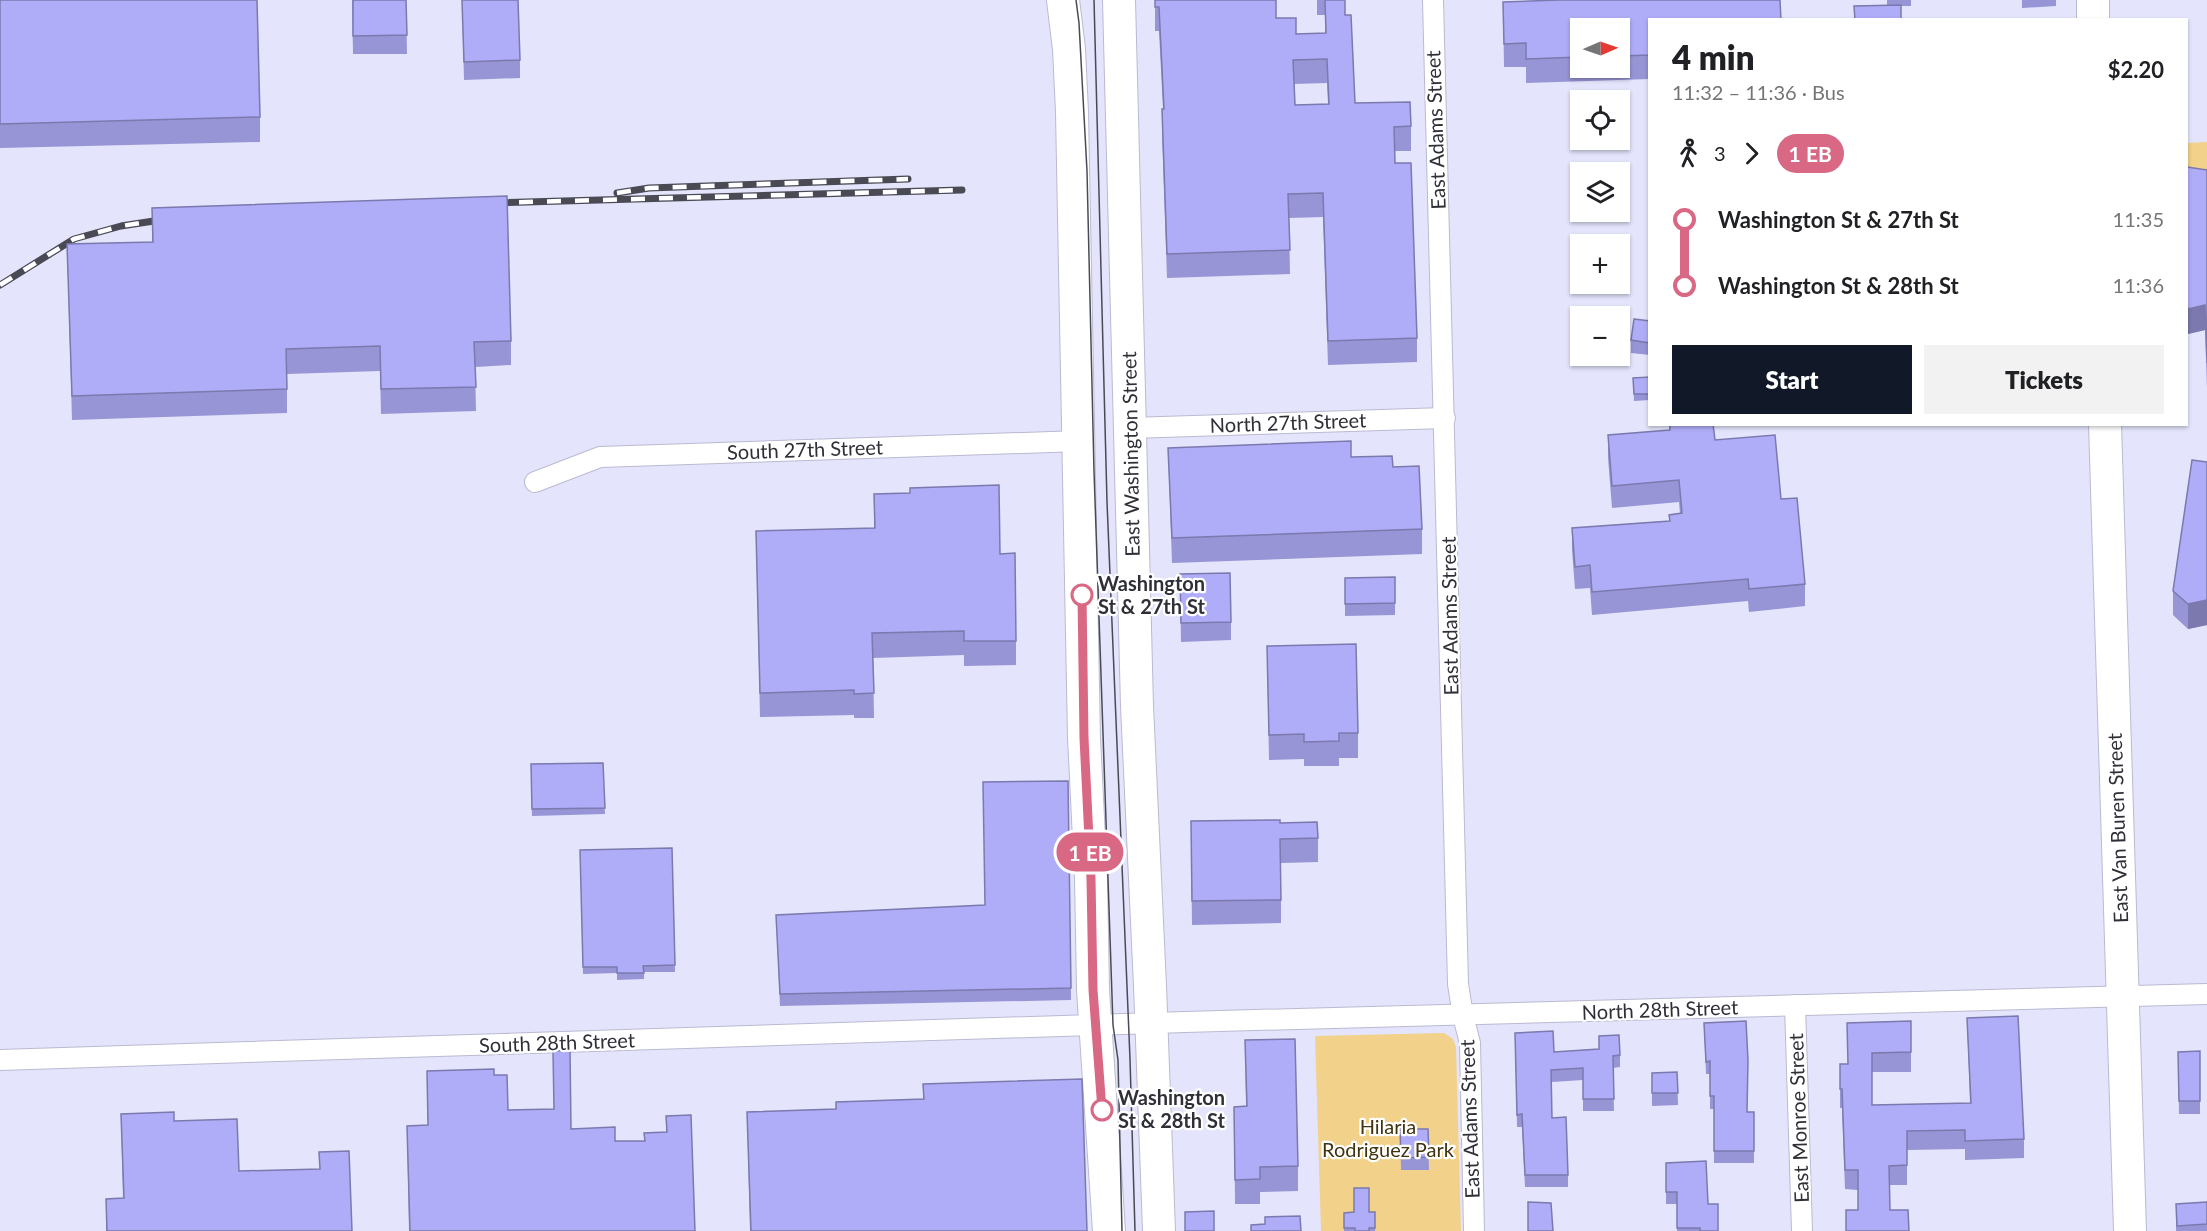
<!DOCTYPE html>
<meta charset="utf-8">
<style>
:root{--surface:#fff;--page:#f2f2f2;--text:#202124;--muted:#757577;--accent:#111827}
body{margin:0;font-family:Lato,sans-serif;background:var(--page);color:var(--text);height:100vh;display:flex;flex-direction:column;font-size:22px;white-space:nowrap}
*{box-sizing:border-box;margin:0}
p{font-size:20px;color:var(--muted)}
.icon{flex:none;width:33px;height:33px;fill:none;stroke:currentColor;stroke-width:2;stroke-linecap:round;stroke-linejoin:round}
.map{position:relative;flex:1;overflow:hidden}
.side{position:absolute;left:1648px;top:18px;width:540px;height:408px;display:flex;flex-direction:column;background:var(--surface);border-radius:0px;box-shadow:0 2px 4px #0004}
.side>*{flex:none}
.badge{padding:0 12px;border-radius:20px;font-size:21px;line-height:39px}
.needle{width:39px;rotate:88deg}
.buttons{position:absolute;left:1570px;top:18px;display:grid;gap:12px}
.buttons a{display:grid;place-items:center;width:60px;height:60px;border-radius:0px;background:var(--surface);box-shadow:0 2px 4px #0004;font-size:30px}
.map>.badge{position:absolute;translate:-50% -50%;box-shadow:0 0 0 3px #fff}
.legs{display:flex;align-items:center;gap:9px;height:66px;padding:0 24px;font-size:20px}
.legs p{margin-inline-start:auto}
.summary{display:flex;align-items:center;justify-content:space-between;height:102px;padding:0 24px}
h1{font-size:33px;font-weight:800;line-height:45px}
.button{display:flex;gap:12px;margin-top:auto;padding:12px 24px}
.button a{flex:1;height:69px;border-radius:0px;background:var(--accent);color:#fff;font-size:24px;font-weight:800;line-height:69px;text-align:center}
.button a+a{background:var(--page);color:var(--text)}
ul{padding:0 24px;list-style:none}
li{display:flex;align-items:center;gap:21px;height:66px;font-size:22px}
li i{display:grid;place-items:center;width:9px;height:100%;margin:0 8px;background:currentColor}
li i::after{content:'';width:15px;height:15px;margin:-8px;border:4px solid;border-radius:50%;background:var(--surface)}
li p{margin-inline-start:auto}
li:first-child i{background:linear-gradient(#0000 50%,currentColor 0)}
li:last-child i{background:linear-gradient(currentColor 50%,#0000 0)}
.map>svg:first-child{display:block}
.green{fill:#f2d18a}
.lines{fill:none;stroke-linecap:round;stroke-linejoin:round}
.street-casing{stroke:#babad1;stroke-width:22}
.primary-casing{stroke:#babad1;stroke-width:34}
.street{stroke:#fff;stroke-width:20}
.primary{stroke:#fff;stroke-width:32}
.tram{stroke:#4a4a55;stroke-width:1.5}
.rail-casing{stroke:#4a4a55;stroke-width:7}
.rail{stroke:#fff;stroke-width:4.5;stroke-dasharray:14;stroke-linecap:butt}
.wall{fill:#9795d5;fill-rule:evenodd}
.shaded-wall{fill:#7b79ae}
.building{fill:#b0adf8;stroke:#7b79ae;stroke-width:1.5;fill-rule:evenodd}
.line-1-casing{stroke:#fff;stroke-width:14}
.line-1{stroke:#d96885;stroke-width:9}
.stop-1-dot{fill:#fff;stroke:#d96885;stroke-width:3}
.labels{text-anchor:middle;stroke-width:4.5;stroke-linejoin:round;paint-order:stroke}
.street-label{font-size:20px;fill:#2f2f38;stroke:#fff}
.stop-label{font-size:20px;font-weight:bold;fill:#2f2f38;stroke:#fff;text-anchor:start}
.park-label{font-size:20px;fill:#413310;stroke:#fff}
</style>
<div class="map">
<svg width="2207" height="1231" viewBox="0 0 2207 1231">
<rect width="100%" height="100%" fill="#e4e4fc"/>
<g class="green">
<path d="M2207,142V195L2187,192V143Z"/>
<path d="M1444,1033L1453,1039L1456,1047L1461,1231H1321L1315,1036Z"/>
</g>
<g class="lines">
<g class="street-casing">
<g id="street">
<path d="M1433,0L1458,984L1463,1016L1470,1043L1474,1231"/>
<path d="M1130,428L1445,418"/>
<path d="M535,482L600,457L1080,441"/>
<path d="M1795,1005L1802,1231"/>
<path d="M0,1060L1185,1022L2207,994"/>
</g>
</g>
<g class="primary-casing">
<g id="primary">
<path d="M1063,0L1069,49L1072,112L1084,738L1091,879L1093,990L1109,1231"/>
<path d="M1119,0L1137,706L1150,986L1159,1231"/>
<path d="M2093,0V20"/>
<path d="M2105,424L2130,1231"/>
</g>
</g>
<use href="#street" class="street"/>
<use href="#primary" class="primary"/>
<g class="tram">
<path d="M1076,0L1079,23L1087,171L1094,471L1113,1025L1118,1060L1122,1231"/>
<path d="M1094,0L1107,502L1130,1059L1135,1231"/>
</g>
<g class="rail-casing">
<g id="rail">
<path d="M617,193L649,188L908,179"/>
<path d="M491,203L962,190"/>
<path d="M0,285L74,239L121,226L167,219"/>
</g>
</g>
<use href="#rail" class="rail"/>
</g>
<g class="wall">
<path d="M0,0L260,117V142L0,148Z"/>
<path d="M352,0H406L407,54H353Z"/>
<path d="M462,0L520,60V78L464,80Z"/>
<path d="M1155,0L1276,18L1296,34L1325,33V15H1317V0H1345V15L1355,103L1411,126V151H1395V163L1417,338V362L1328,365L1323,217L1289,218L1290,274L1167,278L1162,133V109H1163L1159,31H1155ZM1327,83L1328,104L1295,105L1294,84Z"/>
<path d="M1887,0H1911V6H1901V20H1854V6L1887,5Z"/>
<path d="M1927,0H2056V6L2022,8V0Z"/>
<path d="M1503,2L1650,20V79L1526,83V67H1504ZM1581,28H1620V68H1581Z"/>
<path d="M2187,167L2207,170V388L2205,330L2188,334L2187,330Z"/>
<path d="M152,208L511,341V365L475,367L476,411L381,414L380,371L287,374V413L72,420L67,244L152,242Z"/>
<path d="M1650,321V355L1631,353V340Z"/>
<path d="M1650,377V400L1634,401L1633,378Z"/>
<path d="M1669,424L1715,440L1781,499L1805,584V606L1749,612L1748,601L1592,615L1590,588L1575,589L1572,550V528L1669,521V515L1680,514L1679,502L1612,508L1608,458V435L1669,430Z"/>
<path d="M1168,448L1351,457L1393,467L1422,529V554L1172,563Z"/>
<path d="M2207,462V625L2188,629L2173,615V591Z"/>
<path d="M874,494L1000,554L1016,641V665L964,666V655L873,658L874,718H854V715L760,717L756,531L874,528Z"/>
<path d="M1180,574L1231,622V640L1181,642Z"/>
<path d="M1395,577V615L1345,616V578Z"/>
<path d="M1267,646L1358,733V758H1339V766H1304V759L1269,760Z"/>
<path d="M603,763L605,814L532,816L531,764Z"/>
<path d="M1068,781L1071,1000L780,1006L776,915L985,905Z"/>
<path d="M1280,823L1318,838V862L1281,863V923L1192,925L1191,845Z"/>
<path d="M672,848L675,972H644V979L617,980V973L583,974L580,850Z"/>
<path d="M1967,1018L2024,1139V1158L1965,1160V1149L1907,1150V1185H1889L1890,1210L1909,1231H1846V1210H1858V1190L1845,1189L1842,1108H1840V1064H1848L1911,1021V1072H1872V1105L1970,1103Z"/>
<path d="M1704,1023L1747,1112H1754V1163H1714V1109H1710V1074H1706Z"/>
<path d="M1515,1033L1554,1052L1599,1049V1036L1620,1055V1067L1613,1068L1614,1111H1583V1080L1552,1082V1118L1568,1175V1187H1525L1522,1127H1517Z"/>
<path d="M1245,1040L1298,1166V1191L1260,1192V1204H1235L1234,1107L1246,1106Z"/>
<path d="M2200,1051V1114H2179L2178,1052Z"/>
<path d="M427,1071L494,1075L508,1110L615,1141H644L666,1132V1116L695,1231H409L407,1126L428,1125Z"/>
<path d="M1677,1072L1678,1105L1652,1106V1073Z"/>
<path d="M923,1084L1087,1231H750L747,1112L836,1109L923,1099Z"/>
<path d="M121,1114L174,1121L239,1171L352,1231H106V1199L123,1198Z"/>
<path d="M1400,1129H1428L1429,1170H1401Z"/>
<path d="M1666,1163L1708,1204L1718,1231H1677V1204H1666Z"/>
<path d="M2207,1202V1231H2176V1204Z"/>
<path d="M1375,1212V1231H1344V1213Z"/>
</g>
<g class="shaded-wall">
<path d="M2205,305V330L2188,334V309Z"/>
<path d="M2207,600V625L2188,629V604Z"/>
</g>
<g class="building">
<path d="M0,0H257L260,117L0,124Z"/>
<path d="M353,0H406L407,35L353,36Z"/>
<path d="M462,0H518L520,60L464,62Z"/>
<path d="M1155,0H1276V18H1296V34L1326,33L1325,0H1345V15H1351L1355,103L1410,102L1411,126L1394,127L1395,163H1411L1417,338L1328,341L1323,193L1288,194L1290,250L1167,254L1162,109H1164L1159,7H1155ZM1327,59L1329,104L1295,105L1293,60Z"/>
<path d="M1558,0H1780L1781,20H1650V55L1620,56V28H1581V57L1526,59V43L1504,44L1503,2Z"/>
<path d="M1901,5V20H1855L1854,6Z"/>
<path d="M2187,167L2207,170V363L2205,305L2188,309L2187,305Z"/>
<path d="M507,196L511,341L474,342L476,387L381,389L380,346L286,349L287,389L72,396L67,244L153,242L152,208Z"/>
<path d="M1634,319L1650,321V343L1631,340Z"/>
<path d="M1650,377V394H1634L1633,378Z"/>
<path d="M1670,424H1713L1715,440L1775,435L1781,499L1797,498L1805,584L1749,589L1748,579L1592,592L1590,565L1575,567L1572,528L1670,521L1669,515L1682,513L1679,480L1612,486L1608,435L1670,430Z"/>
<path d="M1351,441V457L1392,456L1393,467L1419,466L1422,529L1172,538L1168,448Z"/>
<path d="M2192,460L2207,462V600L2188,604L2173,591Z"/>
<path d="M999,485L1000,554L1015,553L1016,641H964V631L872,633L874,693L854,694V690L760,693L756,531L875,528L874,494L910,493V488Z"/>
<path d="M1230,573L1231,622L1181,623L1180,574Z"/>
<path d="M1395,577V603L1345,604V578Z"/>
<path d="M1356,644L1358,733H1339V741L1304,742V734L1269,735L1267,646Z"/>
<path d="M603,763L605,808L532,809L531,764Z"/>
<path d="M1068,781L1071,988L780,994L776,915L985,905L983,782Z"/>
<path d="M1280,820V823L1317,822L1318,838L1280,839L1281,900L1192,901L1191,821Z"/>
<path d="M672,848L675,965L643,966L644,973H617V967H583L580,850Z"/>
<path d="M2018,1016L2024,1139L1965,1141V1130L1907,1131V1165L1889,1166L1890,1210H1908L1909,1231H1846V1210H1858V1170H1845L1842,1089H1840V1064H1848L1847,1023L1911,1021V1052L1872,1053V1105L1971,1103L1967,1018Z"/>
<path d="M1746,1021L1748,1060L1747,1112H1754V1151H1714V1096H1710V1061L1706,1062L1704,1023Z"/>
<path d="M1553,1031L1554,1052L1599,1049V1036L1619,1035L1620,1055L1613,1056L1614,1099H1583V1068L1551,1070L1552,1118L1566,1117L1568,1175H1525L1522,1114L1517,1115L1515,1033Z"/>
<path d="M1295,1039L1298,1166L1260,1167V1179L1235,1180L1234,1107L1247,1106L1245,1040Z"/>
<path d="M570,1050L571,1129L615,1127V1141H645L644,1133L667,1132L666,1116L691,1115L695,1231H410L407,1126L428,1125L427,1071L494,1069V1075H507L508,1110L554,1109L553,1051Z"/>
<path d="M2200,1051V1101H2179L2178,1052Z"/>
<path d="M1677,1072L1678,1093H1652V1073Z"/>
<path d="M1082,1079L1087,1231H751L747,1112L836,1109V1102L924,1099L923,1084Z"/>
<path d="M174,1112V1121L237,1119L239,1171L320,1169L319,1152L349,1151L352,1231H107L106,1199L124,1198L121,1114Z"/>
<path d="M1400,1129H1428L1429,1157L1401,1158Z"/>
<path d="M1706,1161L1708,1204H1718V1231H1700V1228H1677V1192H1666V1163Z"/>
<path d="M1354,1188H1369V1212H1375V1228H1369V1231H1355V1228H1344V1213L1354,1212Z"/>
<path d="M1528,1202L1551,1203L1553,1231H1528Z"/>
<path d="M2207,1202V1224L2177,1226L2176,1204Z"/>
<path d="M1214,1211V1231H1185V1212Z"/>
<path d="M1300,1216L1301,1231H1251V1225L1265,1224V1217Z"/>
</g>
<g class="lines">
<g class="line-1-casing">
<path id="line-1" d="M1082,595L1084,738L1091,879L1093,990L1102,1110"/>
</g>
<use href="#line-1" class="line-1"/>
</g>
<g class="stop-1-dot">
<circle cx="1082" cy="595" r="10"/>
<circle cx="1102" cy="1110" r="10"/>
</g>
<g class="labels">
<g class="street-label">
<text transform="translate(1436 130) rotate(-92)" y="7">East Adams Street</text>
<text transform="translate(1288 423) rotate(-2)" y="7">North 27th Street</text>
<text transform="translate(805 450) rotate(-2)" y="7">South 27th Street</text>
<text transform="translate(1131 454) rotate(-91)" y="7">East Washington Street</text>
<text transform="translate(1450 616) rotate(-91)" y="7">East Adams Street</text>
<text transform="translate(2118 828) rotate(-92)" y="7">East Van Buren Street</text>
<text transform="translate(1660 1010) rotate(-2)" y="7">North 28th Street</text>
<text transform="translate(557 1043) rotate(-2)" y="7">South 28th Street</text>
<text transform="translate(1799 1118) rotate(-92)" y="7">East Monroe Street</text>
<text transform="translate(1470 1119) rotate(-92)" y="7">East Adams Street</text>
</g>
<g class="stop-label">
<text x="1098" y="591">Washington<tspan x="1098" dy="23">St &amp; 27th St</tspan></text>
<text x="1118" y="1105">Washington<tspan x="1118" dy="23">St &amp; 28th St</tspan></text>
</g>
<g class="park-label">
<text x="1388" y="1134">Hilaria<tspan x="1388" dy="23">Rodriguez Park</tspan></text>
</g>
</g>
</svg>
<div class="buttons">
<a><svg class="needle" viewBox="-14 -14 28 28"><path d="M0-13l5 13h-10z" fill="#e53935"/><path d="M0 13l5-13h-10z" fill="#757577"/></svg></a>
<a><svg class="icon" aria-label="locate" viewBox="0 0 24 24"><circle cx="12" cy="12" r="6"/><path d="M12 2v4M12 18v4M2 12h4M18 12h4"/></svg></a>
<a><svg class="icon" aria-label="layers" viewBox="0 0 24 24"><path d="M12 4l9 5-9 5-9-5zM3 14l9 5 9-5"/></svg></a>
<a>+</a>
<a>−</a>
</div>
<b class="badge" style="left:1090px;top:852px;background:#d96885;color:#fff">1 EB</b>
<section class="side">
<div class="summary"><div><h1>4 min</h1><p>11:32 – 11:36 · Bus</p></div><b>$2.20</b></div>
<div class="legs"><svg class="icon" aria-label="walk" viewBox="0 0 24 24"><circle cx="13" cy="4" r="2"/><path d="M13 8l-2 6 4 7M11 14l-3 7M7 12l3-4h3l4 4"/></svg>3<svg class="icon" aria-label="forward" viewBox="0 0 24 24"><path d="M9 5l7 7-7 7"/></svg><b class="badge" style="background:#d96885;color:#fff">1 EB</b></div>
<ul>
<li><i style="color:#d96885"></i><b>Washington St &amp; 27th St</b><p>11:35</p></li>
<li><i style="color:#d96885"></i><b>Washington St &amp; 28th St</b><p>11:36</p></li>
</ul>
<div class="button"><a>Start</a><a>Tickets</a></div>
</section>
</div>
